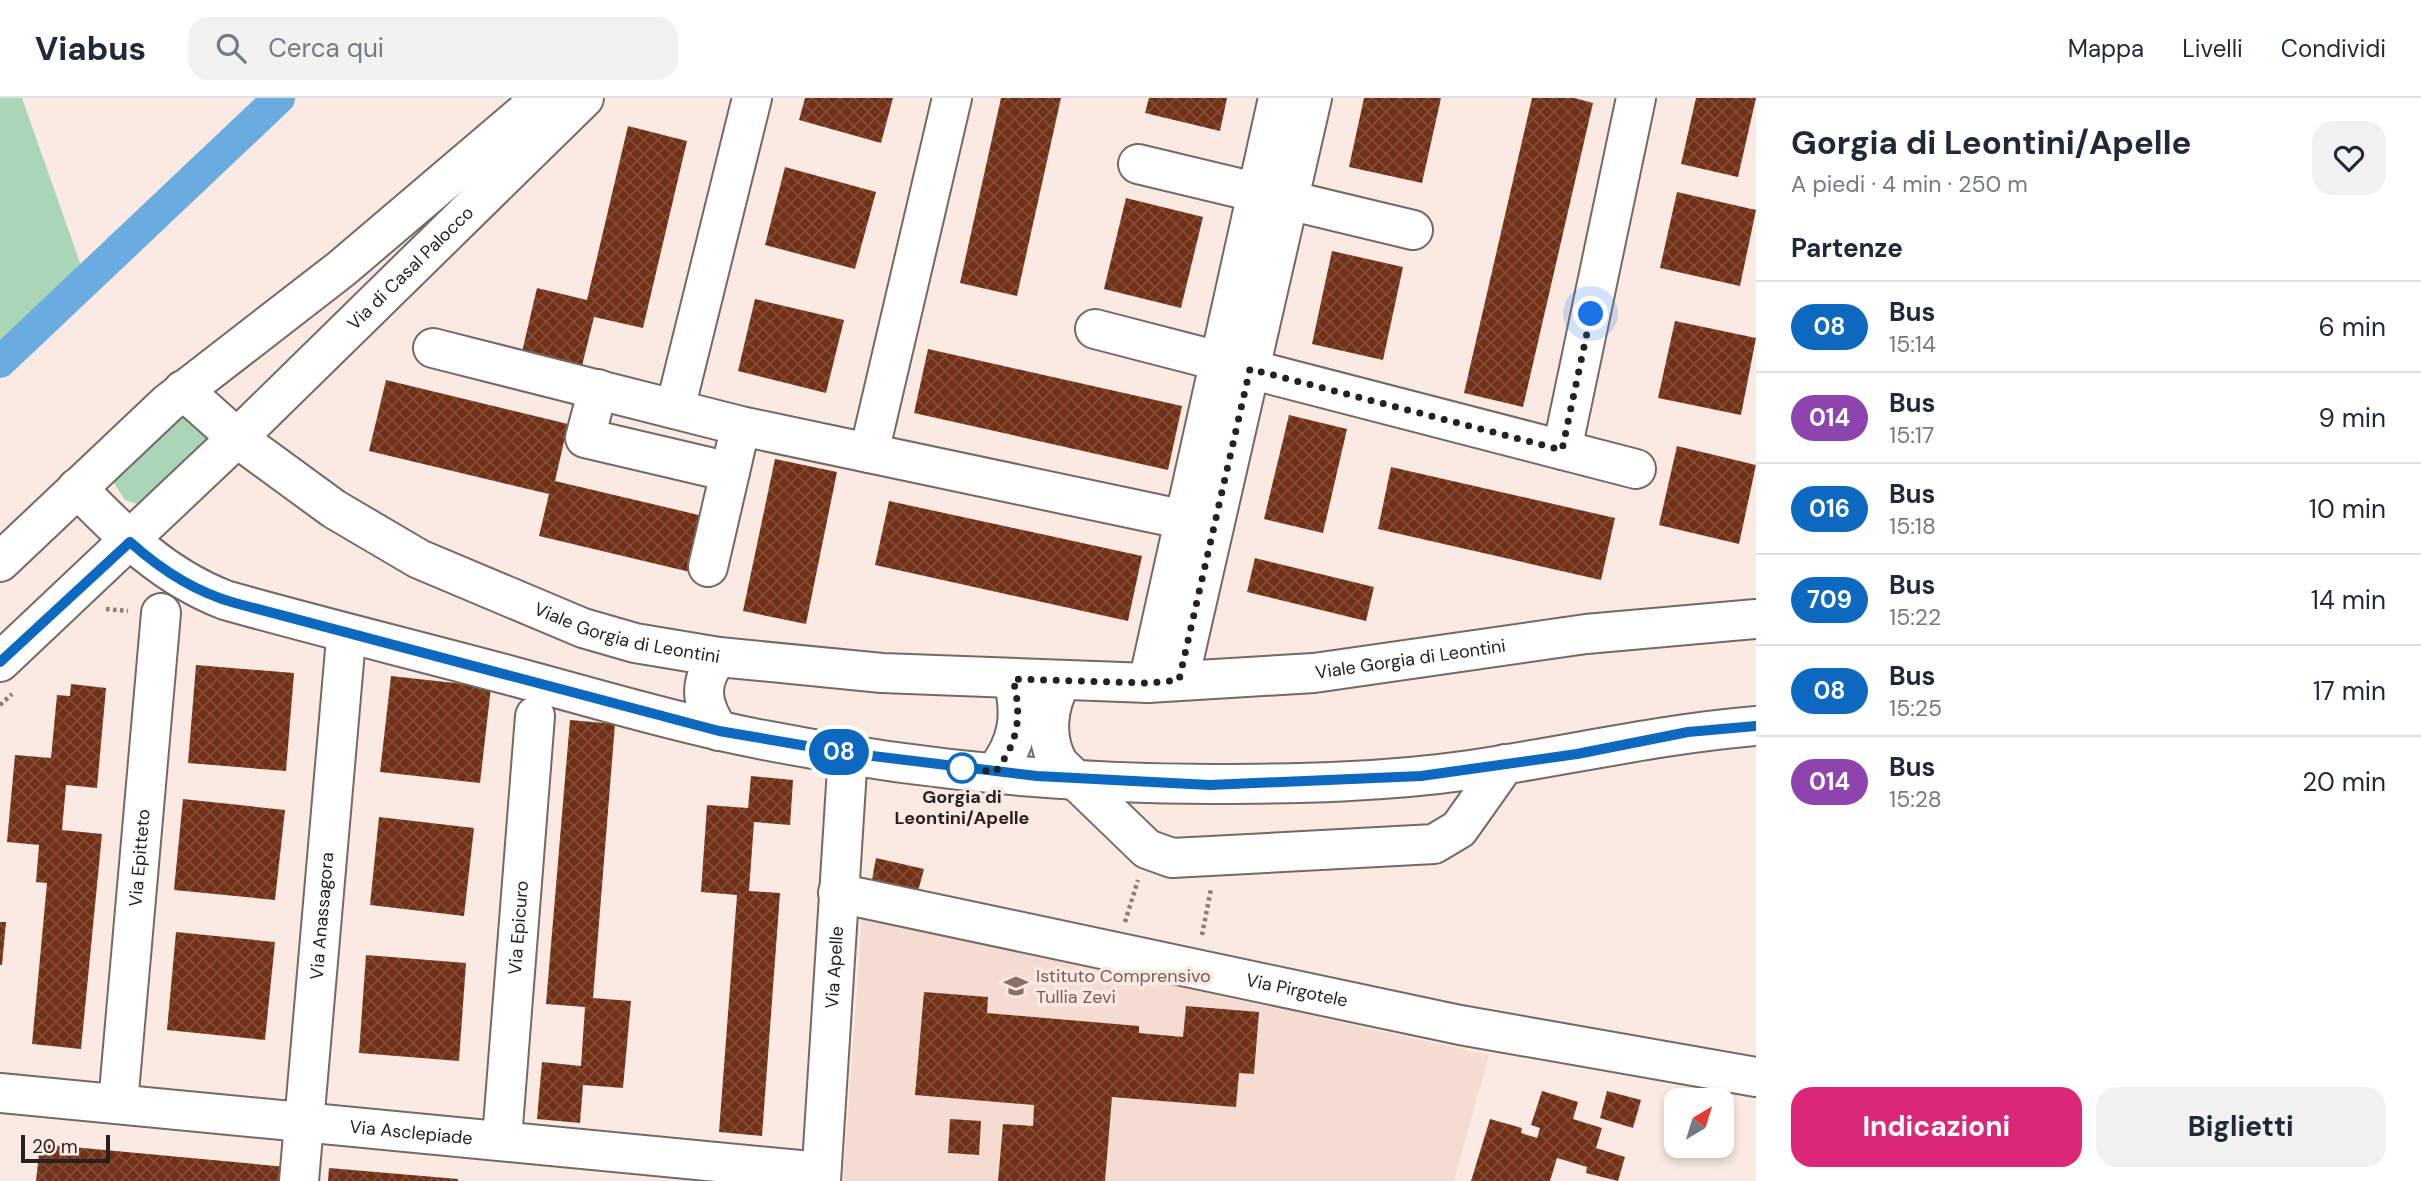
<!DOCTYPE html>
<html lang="it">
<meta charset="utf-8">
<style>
:root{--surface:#fff;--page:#f2f2f3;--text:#1f2937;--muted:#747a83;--line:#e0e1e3;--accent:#db2777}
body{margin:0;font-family:"DM Sans",sans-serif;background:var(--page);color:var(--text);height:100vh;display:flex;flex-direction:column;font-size:26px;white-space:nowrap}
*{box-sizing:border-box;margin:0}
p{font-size:23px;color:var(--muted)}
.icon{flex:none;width:38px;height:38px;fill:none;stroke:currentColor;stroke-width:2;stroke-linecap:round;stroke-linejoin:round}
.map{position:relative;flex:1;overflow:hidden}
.sheet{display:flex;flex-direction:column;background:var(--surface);width:665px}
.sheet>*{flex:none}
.badge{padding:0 14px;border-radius:23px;font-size:24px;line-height:46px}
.needle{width:46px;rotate:38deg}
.controls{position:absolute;left:1664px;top:990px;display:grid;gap:14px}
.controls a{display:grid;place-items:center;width:70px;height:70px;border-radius:14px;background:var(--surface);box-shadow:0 4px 10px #0003;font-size:35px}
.scale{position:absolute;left:21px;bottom:18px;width:89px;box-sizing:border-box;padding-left:7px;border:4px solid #26201e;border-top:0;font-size:19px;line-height:24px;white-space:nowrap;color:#26201e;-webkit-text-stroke:5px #faeae3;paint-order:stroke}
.you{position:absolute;width:35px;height:35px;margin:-18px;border:5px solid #fff;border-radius:50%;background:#1a73e8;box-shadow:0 0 0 10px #1a73e833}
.map>.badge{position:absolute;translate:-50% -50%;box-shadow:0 0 0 4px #fff}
h2{padding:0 35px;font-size:26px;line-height:63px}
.round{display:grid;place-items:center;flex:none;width:74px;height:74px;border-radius:21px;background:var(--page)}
.head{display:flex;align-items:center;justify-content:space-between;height:119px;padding:0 35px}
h1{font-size:33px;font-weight:700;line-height:52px}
.primary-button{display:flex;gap:14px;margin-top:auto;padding:14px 35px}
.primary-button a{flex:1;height:80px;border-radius:21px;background:var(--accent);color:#fff;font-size:28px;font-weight:700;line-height:80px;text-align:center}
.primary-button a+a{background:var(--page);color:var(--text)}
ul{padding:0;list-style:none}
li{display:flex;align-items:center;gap:21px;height:91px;padding:0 35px;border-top:2px solid var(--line)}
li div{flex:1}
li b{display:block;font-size:26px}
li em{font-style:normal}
li .badge{min-width:77px;font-weight:700;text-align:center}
header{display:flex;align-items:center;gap:42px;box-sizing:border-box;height:98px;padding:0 35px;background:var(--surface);border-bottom:2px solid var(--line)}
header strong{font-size:33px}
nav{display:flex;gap:38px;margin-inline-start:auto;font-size:24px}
.search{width:490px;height:63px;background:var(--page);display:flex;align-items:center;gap:18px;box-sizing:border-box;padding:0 24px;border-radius:21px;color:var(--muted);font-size:26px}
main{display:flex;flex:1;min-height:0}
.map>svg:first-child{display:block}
.built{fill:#f5dcd3}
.green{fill:#a8d6b6}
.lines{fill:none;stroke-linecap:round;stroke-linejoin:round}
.canal{stroke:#6aacdf;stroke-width:32}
.building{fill:url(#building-cross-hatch)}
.minor-casing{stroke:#766862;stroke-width:42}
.path{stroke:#897e7a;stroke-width:4.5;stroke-dasharray:3.5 3.5;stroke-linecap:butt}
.minor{stroke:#fff;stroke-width:38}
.line-casing{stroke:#fff;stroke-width:16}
.line{stroke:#0c69bf;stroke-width:10}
.walk{stroke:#26201e;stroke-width:7;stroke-dasharray:0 12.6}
.stop-dot{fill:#fff;stroke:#0c69bf;stroke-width:3.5}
.labels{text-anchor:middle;stroke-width:7;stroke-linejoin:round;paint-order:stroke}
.street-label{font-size:18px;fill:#26201e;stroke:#faeae3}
.stop-label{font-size:18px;font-weight:bold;fill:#26201e;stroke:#faeae3}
.education-label{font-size:18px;fill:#785e54;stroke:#faeae3;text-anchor:start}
</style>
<header>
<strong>Viabus</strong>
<div class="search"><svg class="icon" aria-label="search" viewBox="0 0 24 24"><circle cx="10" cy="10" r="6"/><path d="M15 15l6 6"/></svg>Cerca qui</div>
<nav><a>Mappa</a><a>Livelli</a><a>Condividi</a></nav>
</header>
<main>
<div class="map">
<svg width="1756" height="1083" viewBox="0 0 1756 1083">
<defs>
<pattern id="building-cross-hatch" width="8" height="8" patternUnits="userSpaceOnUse" patternTransform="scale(1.75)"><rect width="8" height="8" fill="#723116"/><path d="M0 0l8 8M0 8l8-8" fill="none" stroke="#814d37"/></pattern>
</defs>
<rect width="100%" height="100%" fill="#faeae3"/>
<path class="built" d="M862,819L1489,957L1454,1083H843Z"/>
<g class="green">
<path d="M0,0H22L86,182L0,264Z"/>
<path d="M182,318H188L208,339L209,344L141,407L125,402L112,382Z"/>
</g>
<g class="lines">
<path class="canal" d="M0,264L279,0"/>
</g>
<g class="building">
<path d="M805,0H893L881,45L799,22Z"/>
<path d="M1001,0H1061L1017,198L960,185Z"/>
<path d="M1149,0H1227L1220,33L1145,15Z"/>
<path d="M1364,0H1441L1422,85L1349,69Z"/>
<path d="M1532,0H1574L1593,5L1523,309L1464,295Z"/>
<path d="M1696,0H1756L1738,79L1681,66Z"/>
<path d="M628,28L687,43L643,230L594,219L582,268L522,254L537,190L587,202Z"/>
<path d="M785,69L876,94L855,171L765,147Z"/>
<path d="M1677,94L1756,112L1740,188L1660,170Z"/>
<path d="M1126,100L1203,119L1181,210L1104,191Z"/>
<path d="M1332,153L1403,169L1383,262L1312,246Z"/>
<path d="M755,201L844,222L826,295L738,273Z"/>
<path d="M1675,223L1756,240L1741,317L1658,300Z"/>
<path d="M928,251L1182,308L1168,372L914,315Z"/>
<path d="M386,282L568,326L555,383L703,418L690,474L539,438L549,396L369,353Z"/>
<path d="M1289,317L1347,331L1323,435L1264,421Z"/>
<path d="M1677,348L1756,367L1739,446L1659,427Z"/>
<path d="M775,361L837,374L806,526L743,513Z"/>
<path d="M1391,369L1615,420L1601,482L1378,431Z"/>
<path d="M889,403L1142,458L1128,523L875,467Z"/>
<path d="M1255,460L1374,489L1366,523L1247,494Z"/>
<path d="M196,567L294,575L286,673L188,665Z"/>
<path d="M391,578L491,589L480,685L380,674Z"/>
<path d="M71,586L106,590L97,690L66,687L62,732L102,736L81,951L32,946L47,785L36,784L39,747L7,744L15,657L51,660L57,597L70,598Z"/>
<path d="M570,622L615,626L593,900L631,903L623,990L583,987L580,1025L537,1021L542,964L581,968L585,909L546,906Z"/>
<path d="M751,678L793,682L790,727L754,724L749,793L780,795L762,1038L719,1034L737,797L701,794L707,707L748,710Z"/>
<path d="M183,701L285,712L275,802L174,792Z"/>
<path d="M379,719L474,730L464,818L370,807Z"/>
<path d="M876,760L924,771L917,797L871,787Z"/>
<path d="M0,824H6L2,867H0Z"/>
<path d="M176,834L275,844L265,942L167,932Z"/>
<path d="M366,857L466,865L459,963L359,955Z"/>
<path d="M924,894L988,899L987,915L1139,928V935L1183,939L1186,908L1259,914L1254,976L1239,975L1236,1009L1112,999L1105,1083H998L1003,1026L1033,1028L1034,1007L915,997Z"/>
<path d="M1542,993L1578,1004L1573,1021L1602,1030L1596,1050L1625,1059L1618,1083L1586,1075L1587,1069L1557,1060L1550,1083H1471L1490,1021L1522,1030L1521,1035L1537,1040L1540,1030L1531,1027Z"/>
<path d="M1607,993L1641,1002L1633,1030L1600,1020Z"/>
<path d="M950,1021L981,1023L979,1057L948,1055Z"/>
<path d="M40,1046L287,1069L285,1083H36Z"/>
<path d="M329,1070L458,1081V1083H328Z"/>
</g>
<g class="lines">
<g class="minor-casing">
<g id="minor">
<path d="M1138,66L1413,132"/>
<path d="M1095,231L1636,371"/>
<path d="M433,250L741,328L1214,428"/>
<path d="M598,291L585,340L730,374"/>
<path id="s1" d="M183,292L237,340L334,411L419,461L583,530L635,545L719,559L882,575L1148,585L1314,575L1586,536L1756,521"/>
<path d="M675,311L752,0"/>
<path d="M1562,352L1636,0"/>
<path d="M869,355L952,0"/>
<path d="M77,390C122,436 163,478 225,502C320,529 416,552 512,578C587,598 662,621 739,637C893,669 1056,686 1213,686C1298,686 1386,684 1470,672C1566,658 1660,636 1756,628"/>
<path d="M0,464L168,305L341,171L542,0"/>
<path d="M708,469L736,348"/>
<path id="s2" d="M0,564L237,340L584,0"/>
<path d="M1179,582L1312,0"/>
<path d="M1062,583C1047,608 1044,641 1059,666L1147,751L1172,760L1434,746L1459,731L1505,666"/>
<path d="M1148,585L1278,0"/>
<path d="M719,633C701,607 697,584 719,559"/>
<path d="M995,674C1019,644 1022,617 1013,581"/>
<path id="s3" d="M838,795L1460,927L1756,979"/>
<path id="s4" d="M0,995L821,1074"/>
<path id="s5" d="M118,1006L161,515"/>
<path id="s6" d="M502,1041L535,618"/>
<path id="s7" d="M299,1083L345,552"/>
<path id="s8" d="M821,1083L848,655"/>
</g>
</g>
<g class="path">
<path d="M106,511L128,513"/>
<path d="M0,607L12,596"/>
<path d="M1125,824L1138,782"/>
<path d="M1202,837L1211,791"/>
</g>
<use href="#minor" class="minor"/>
</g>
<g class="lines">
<g class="line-casing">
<path id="line" d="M0,564L130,444C160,471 195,494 235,505L719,633L848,655L1037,678L1210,687L1421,678L1577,656L1688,634L1756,628"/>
</g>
<use href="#line" class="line"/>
<path class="walk" d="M962,670L949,668L995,674C1019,644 1022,617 1013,581L1148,585L1179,582L1250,271L1562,352L1591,216"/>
</g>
<defs>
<g id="school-bare" transform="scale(1.89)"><path d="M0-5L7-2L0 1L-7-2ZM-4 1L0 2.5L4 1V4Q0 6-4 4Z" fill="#8d6e63" stroke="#faeae3" stroke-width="2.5" paint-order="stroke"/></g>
</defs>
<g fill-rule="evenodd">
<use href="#school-bare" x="1016" y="888"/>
</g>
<circle class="stop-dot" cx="962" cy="670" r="14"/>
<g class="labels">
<g class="street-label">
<text dy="6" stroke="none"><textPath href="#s2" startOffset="569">Via di Casal Palocco</textPath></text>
<text dy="6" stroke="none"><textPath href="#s1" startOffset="513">Viale Gorgia di Leontini</textPath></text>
<text dy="6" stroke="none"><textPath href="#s1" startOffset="1302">Viale Gorgia di Leontini</textPath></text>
<text dy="6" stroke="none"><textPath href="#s5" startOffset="247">Via Epitteto</textPath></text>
<text dy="6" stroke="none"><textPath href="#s7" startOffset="266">Via Anassagora</textPath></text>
<text dy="6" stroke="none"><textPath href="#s6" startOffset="212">Via Epicuro</textPath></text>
<text dy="6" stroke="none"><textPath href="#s8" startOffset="214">Via Apelle</textPath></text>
<text dy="6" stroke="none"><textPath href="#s3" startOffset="469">Via Pirgotele</textPath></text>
<text dy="6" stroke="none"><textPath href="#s4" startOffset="413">Via Asclepiade</textPath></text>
</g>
<g class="stop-label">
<text x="962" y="705">Gorgia di<tspan x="962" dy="21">Leontini/Apelle</tspan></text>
</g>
<g class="education-label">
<text x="1036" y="884">Istituto Comprensivo<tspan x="1036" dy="21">Tullia Zevi</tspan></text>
</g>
</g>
</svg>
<div class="controls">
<a><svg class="needle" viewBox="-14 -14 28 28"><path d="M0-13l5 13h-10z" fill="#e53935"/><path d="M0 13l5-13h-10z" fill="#747a83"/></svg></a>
</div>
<div class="scale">20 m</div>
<div class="you" style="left:1591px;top:216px"></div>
<b class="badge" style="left:839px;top:654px;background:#0c69bf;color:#fff">08</b>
</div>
<section class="sheet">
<div class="head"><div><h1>Gorgia di Leontini/Apelle</h1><p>A piedi · 4 min · 250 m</p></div><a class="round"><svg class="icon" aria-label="heart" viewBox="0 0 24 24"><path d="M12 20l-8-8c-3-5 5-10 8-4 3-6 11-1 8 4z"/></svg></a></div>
<h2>Partenze</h2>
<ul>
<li><span class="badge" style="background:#0c69bf;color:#fff">08</span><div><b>Bus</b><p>15:14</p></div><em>6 min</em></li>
<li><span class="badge" style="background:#8e44ad;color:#fff">014</span><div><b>Bus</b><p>15:17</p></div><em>9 min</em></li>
<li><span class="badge" style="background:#0c69bf;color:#fff">016</span><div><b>Bus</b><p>15:18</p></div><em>10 min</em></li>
<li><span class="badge" style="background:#0c69bf;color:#fff">709</span><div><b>Bus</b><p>15:22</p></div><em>14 min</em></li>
<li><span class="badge" style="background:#0c69bf;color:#fff">08</span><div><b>Bus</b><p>15:25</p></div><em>17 min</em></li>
<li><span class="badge" style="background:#8e44ad;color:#fff">014</span><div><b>Bus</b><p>15:28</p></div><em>20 min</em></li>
</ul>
<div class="primary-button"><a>Indicazioni</a><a>Biglietti</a></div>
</section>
</main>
